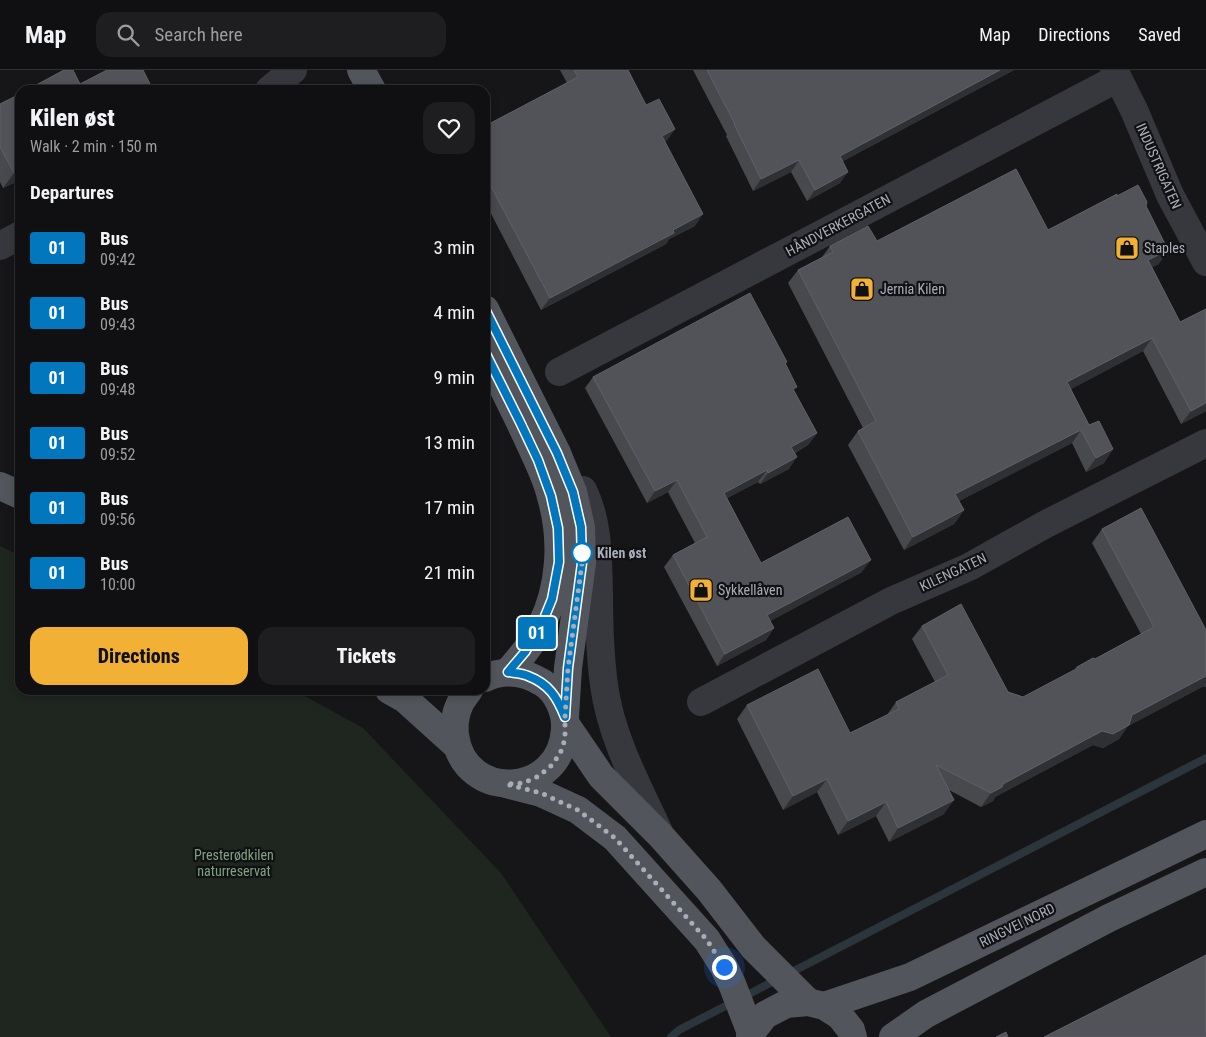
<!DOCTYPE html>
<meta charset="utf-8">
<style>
:root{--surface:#101012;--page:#1e1e20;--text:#f1f3f6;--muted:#9c9d9f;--line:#303032;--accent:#f2b134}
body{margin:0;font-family:"Roboto Condensed",sans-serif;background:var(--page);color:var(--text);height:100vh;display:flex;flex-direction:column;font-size:19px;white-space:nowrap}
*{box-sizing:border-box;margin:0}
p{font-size:16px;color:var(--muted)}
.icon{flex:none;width:28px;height:28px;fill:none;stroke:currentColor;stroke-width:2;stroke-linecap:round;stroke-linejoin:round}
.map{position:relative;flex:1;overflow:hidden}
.details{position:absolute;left:15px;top:15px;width:475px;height:610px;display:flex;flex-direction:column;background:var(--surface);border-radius:15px;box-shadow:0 2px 8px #0003,0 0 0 1px var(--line)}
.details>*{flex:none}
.badge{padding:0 10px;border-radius:4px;font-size:18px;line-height:32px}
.you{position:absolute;width:25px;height:25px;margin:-12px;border:4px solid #fff;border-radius:50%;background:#1a73e8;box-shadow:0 0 0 8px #1a73e833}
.map>.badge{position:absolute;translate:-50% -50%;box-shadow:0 0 0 2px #fff}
h2{padding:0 15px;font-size:19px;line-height:45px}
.round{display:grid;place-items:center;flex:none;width:52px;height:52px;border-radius:15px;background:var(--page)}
.summary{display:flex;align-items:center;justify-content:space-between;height:85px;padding:0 15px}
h1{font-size:24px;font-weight:800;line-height:38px}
.action{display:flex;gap:10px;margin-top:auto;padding:10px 15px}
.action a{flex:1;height:58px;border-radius:15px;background:var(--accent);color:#111;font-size:20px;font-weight:800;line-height:58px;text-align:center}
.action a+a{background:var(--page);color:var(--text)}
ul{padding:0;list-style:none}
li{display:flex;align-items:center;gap:15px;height:65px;padding:0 15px}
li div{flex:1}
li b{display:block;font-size:19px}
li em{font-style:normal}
li .badge{min-width:55px;font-weight:700;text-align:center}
header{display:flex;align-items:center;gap:30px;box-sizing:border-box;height:70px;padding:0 25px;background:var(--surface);border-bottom:1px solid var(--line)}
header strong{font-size:24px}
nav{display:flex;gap:28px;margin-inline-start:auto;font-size:18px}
.search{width:350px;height:45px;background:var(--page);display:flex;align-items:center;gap:12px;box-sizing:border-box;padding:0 18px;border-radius:15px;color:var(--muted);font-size:19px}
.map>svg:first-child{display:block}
.green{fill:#1e261f}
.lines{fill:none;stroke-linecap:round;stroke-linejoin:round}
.stream{stroke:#2c353c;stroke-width:8}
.minor{stroke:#37383d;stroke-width:28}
.major{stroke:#53555c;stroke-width:28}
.wall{fill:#47494d}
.shaded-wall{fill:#2f3033}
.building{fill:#525359;stroke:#5f6168}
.line-casing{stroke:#fff;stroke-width:11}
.line{stroke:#0277bd;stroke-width:8}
.walk{stroke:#a8adb8;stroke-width:5;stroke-dasharray:0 9}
.stop-dot{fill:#fff;stroke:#0277bd;stroke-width:2.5}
.labels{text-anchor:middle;stroke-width:4.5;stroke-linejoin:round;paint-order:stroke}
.street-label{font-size:14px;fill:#a8adb8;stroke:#111113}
.poi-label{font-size:14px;fill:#a8adb8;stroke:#111113;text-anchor:start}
.stop-label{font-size:14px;font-weight:bold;fill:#a8adb8;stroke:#111113;text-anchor:start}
.park-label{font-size:14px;fill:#7fa381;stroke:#111113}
</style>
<header>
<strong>Map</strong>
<div class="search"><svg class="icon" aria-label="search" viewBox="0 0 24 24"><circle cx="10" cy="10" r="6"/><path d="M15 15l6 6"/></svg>Search here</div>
<nav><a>Map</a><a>Directions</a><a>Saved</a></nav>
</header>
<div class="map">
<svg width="1206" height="967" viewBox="0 0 1206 967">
<rect width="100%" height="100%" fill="#161618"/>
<path class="green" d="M0,476L20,486V620H294L363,658L501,803L611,967H0Z"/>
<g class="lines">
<g class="stream">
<path d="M788,904L1206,688"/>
<path d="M671,967L679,960L778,909"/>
</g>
<g class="minor">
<path d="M1114,0L1134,40L1170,125L1206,192"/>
<path d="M269,20L293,0"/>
<path d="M0,176L20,165"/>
<path d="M559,302L1118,8"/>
<path d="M583,420C599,452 598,489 599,524C599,555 600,585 604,615C611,668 638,716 660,764"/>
<path d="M701,632L891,531L969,497L1046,454L1206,373"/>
</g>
<g class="major">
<path d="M361,0L372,20"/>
<path d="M485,239L557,383L573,422L581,457L582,493L568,598L565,647"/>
<path d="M485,282C500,312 516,343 530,374C538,391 547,409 551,427C563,469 561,516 541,556C533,573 520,588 508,602"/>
<path d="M0,416L20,425"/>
<path d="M389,620L405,629L456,675"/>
<path d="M469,620C466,625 461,630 459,636C455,645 454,655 455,665C464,733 561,728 565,659C566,642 557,622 543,613C525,602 504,599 485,608"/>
<path d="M565,653L601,706L660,765L709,820L753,877L808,932"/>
<path d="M506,714L541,723L578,740L615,768L707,870L724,897L732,914L751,963"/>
<path d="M824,936L910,907L1206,764"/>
<path d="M750,967L751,963L765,945L786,934L808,932L824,936L840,946L851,960L853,967"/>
<path d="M893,967L926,944L1109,848L1206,802"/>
</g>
</g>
<g class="wall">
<path d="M560,0H628L646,35L675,59L666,71H665L695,156L669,169L666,174L541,240L485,132V56L567,13Z"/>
<path d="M693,0H1014L843,91L840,113L807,131L791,102L753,121L726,66L727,65Z"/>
<path d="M20,24V110L3,118L0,112V34Z"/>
<path d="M1117,126L1146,136L1159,194L1152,197L1180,252L1206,239V341L1181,354L1143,281L1071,319L1089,355L1113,379L1104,393L1086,402L1072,373L959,431L964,440L954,454L904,480L848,375L858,361L863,358L788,213L798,200L822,187L830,176L877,171L1048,160Z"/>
<path d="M785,294L794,321L817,363L808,375L795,383L789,399L760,414L758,412L727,428L761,493L862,502L770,551L774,558L766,570L717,596L664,497L673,485L695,473L668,422L647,433L585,318L593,307Z"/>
<path d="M1102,459L1206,560V617H1202L1128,656L1119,669L1103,678L1093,675L995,727L993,731L981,737L949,720L944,744L889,772L876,746L838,765L817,722L783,740L737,649L747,635L850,663L887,645L896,632L935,612L912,569L922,556L1008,622L1023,627L1075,600L1077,597L1095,589L1141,564L1092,473Z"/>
</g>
<g class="shaded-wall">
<path d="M1000,0H1014L832,97L840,86Z"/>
<path d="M675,59L666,71L654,77L662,66Z"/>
<path d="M799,90L791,102L753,121L761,109Z"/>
<path d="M20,100V110L3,118L14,103Z"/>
<path d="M848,102L840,113L807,131L815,120Z"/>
<path d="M703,144L695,156L669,169L666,174L541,240L550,228Z"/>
<path d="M1168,180L1159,194L1139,204L1148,190Z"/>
<path d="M1152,268L1143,281L1058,326L1067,312Z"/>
<path d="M1206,333V341L1181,354L1191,341Z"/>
<path d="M1081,360L1072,373L946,438L955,424Z"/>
<path d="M817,363L808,375L783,389L791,377Z"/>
<path d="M1113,379L1104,393L1086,402L1096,388Z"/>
<path d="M797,387L789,399L760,414L768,403Z"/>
<path d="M767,400L758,412L716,434L724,423Z"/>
<path d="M677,410L668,422L647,433L655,421Z"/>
<path d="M964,440L954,454L904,480L913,467Z"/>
<path d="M871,490L862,502L759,557L767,545Z"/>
<path d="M774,558L766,570L717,596L725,584Z"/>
<path d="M1206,606V617H1202L1128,656L1119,669L1103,678L1093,675L995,727L993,731L981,737L991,723L1003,714Z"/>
<path d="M827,709L817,722L783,740L793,726Z"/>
<path d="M954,730L944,744L889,772L898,758Z"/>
<path d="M886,732L876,746L838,765L848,751Z"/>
</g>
<g class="building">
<path d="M64,0H73L80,14L107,0H143L153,20H27Z"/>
<path d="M574,0H628L646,35L659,29L675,59L662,66L703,144L673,160L674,163L550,228L485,105V56L578,7Z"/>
<path d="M707,0H1000L840,86L848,102L815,120L799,90L761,109L734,54H735Z"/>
<path d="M20,24V100L14,103L0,77V34Z"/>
<path d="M1016,99L1048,160L1117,124V126L1138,115L1147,132L1146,136L1168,180L1148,190L1180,252L1206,239V333L1191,341L1152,268L1067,312L1089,355L1099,351L1113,379L1096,388L1081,360L955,424L964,440L913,467L858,361L876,351L798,200L833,182L830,176L868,156L877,171Z"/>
<path d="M750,223L787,292L785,293L797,317L793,319L817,363L791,377L797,387L768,403L767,400L724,423L761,493L848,447L871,490L767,545L774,558L725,584L673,485L707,467L677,410L655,421L593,307Z"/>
<path d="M1141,438L1206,560V606L1132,645L1129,655L1113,664L1102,661L1003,714L1002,717L991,723L936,695L954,730L898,758L886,732L848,751L827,709L793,726L747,635L818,599L850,663L899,639L896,632L948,605L922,556L961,534L1008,622L1023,627L1076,599L1077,597L1093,588L1095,589L1154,557L1102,459Z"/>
<path d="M1206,885V967H1044Z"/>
<path d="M1006,962L1008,967H996Z"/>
</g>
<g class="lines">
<g class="line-casing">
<path id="line" d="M485,239L557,383L573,422L581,457L582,493L568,598L565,647C557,627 549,614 528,606C522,603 514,603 508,602L525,582L541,556L552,529L559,492L558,458L551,426L538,390L520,352L485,282"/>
</g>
<use href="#line" class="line"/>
<path class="walk" d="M582,483L581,475L582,493L568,598L565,647V669L560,684L550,697L537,707L523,713L506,714L541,723L578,740L615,768L707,870L724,897"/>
</g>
<defs>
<g id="shop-square" transform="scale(1.25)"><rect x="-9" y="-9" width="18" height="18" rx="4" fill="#f2b134" stroke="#111113"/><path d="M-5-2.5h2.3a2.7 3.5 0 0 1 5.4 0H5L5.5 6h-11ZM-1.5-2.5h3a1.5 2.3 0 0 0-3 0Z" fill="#111"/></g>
</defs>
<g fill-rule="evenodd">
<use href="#shop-square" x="1127" y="178"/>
<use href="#shop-square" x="862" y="219"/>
<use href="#shop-square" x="701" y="520"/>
</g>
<circle class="stop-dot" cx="582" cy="483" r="10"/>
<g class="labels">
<g class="street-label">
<text transform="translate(1159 96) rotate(66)" y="5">INDUSTRIGATEN</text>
<text transform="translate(838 155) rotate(-28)" y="5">HÅNDVERKERGATEN</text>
<text transform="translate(953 502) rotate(-25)" y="5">KILENGATEN</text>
<text transform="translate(1017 855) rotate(-26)" y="5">RINGVEI NORD</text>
</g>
<g class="poi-label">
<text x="1144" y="183">Staples</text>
<text x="880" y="224">Jernia Kilen</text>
<text x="718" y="525">Sykkellåven</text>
</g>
<g class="stop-label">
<text x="597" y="488">Kilen øst</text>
</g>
<g class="park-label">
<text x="234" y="790">Presterødkilen<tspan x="234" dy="16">naturreservat</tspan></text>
</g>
</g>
</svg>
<div class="you" style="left:724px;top:897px"></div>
<b class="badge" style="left:537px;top:563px;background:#0277bd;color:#fff">01</b>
<section class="details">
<div class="summary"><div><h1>Kilen øst</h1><p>Walk · 2 min · 150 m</p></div><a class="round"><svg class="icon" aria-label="heart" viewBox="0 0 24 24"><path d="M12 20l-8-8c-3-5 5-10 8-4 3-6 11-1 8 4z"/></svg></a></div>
<h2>Departures</h2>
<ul>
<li><span class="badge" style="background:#0277bd;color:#fff">01</span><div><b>Bus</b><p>09:42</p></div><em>3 min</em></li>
<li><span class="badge" style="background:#0277bd;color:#fff">01</span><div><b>Bus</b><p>09:43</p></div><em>4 min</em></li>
<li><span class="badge" style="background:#0277bd;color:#fff">01</span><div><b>Bus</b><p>09:48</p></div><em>9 min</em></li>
<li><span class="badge" style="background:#0277bd;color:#fff">01</span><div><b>Bus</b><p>09:52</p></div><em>13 min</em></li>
<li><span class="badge" style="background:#0277bd;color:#fff">01</span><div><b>Bus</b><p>09:56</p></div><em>17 min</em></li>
<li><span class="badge" style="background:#0277bd;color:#fff">01</span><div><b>Bus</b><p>10:00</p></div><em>21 min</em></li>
</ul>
<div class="action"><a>Directions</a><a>Tickets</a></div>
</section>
</div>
